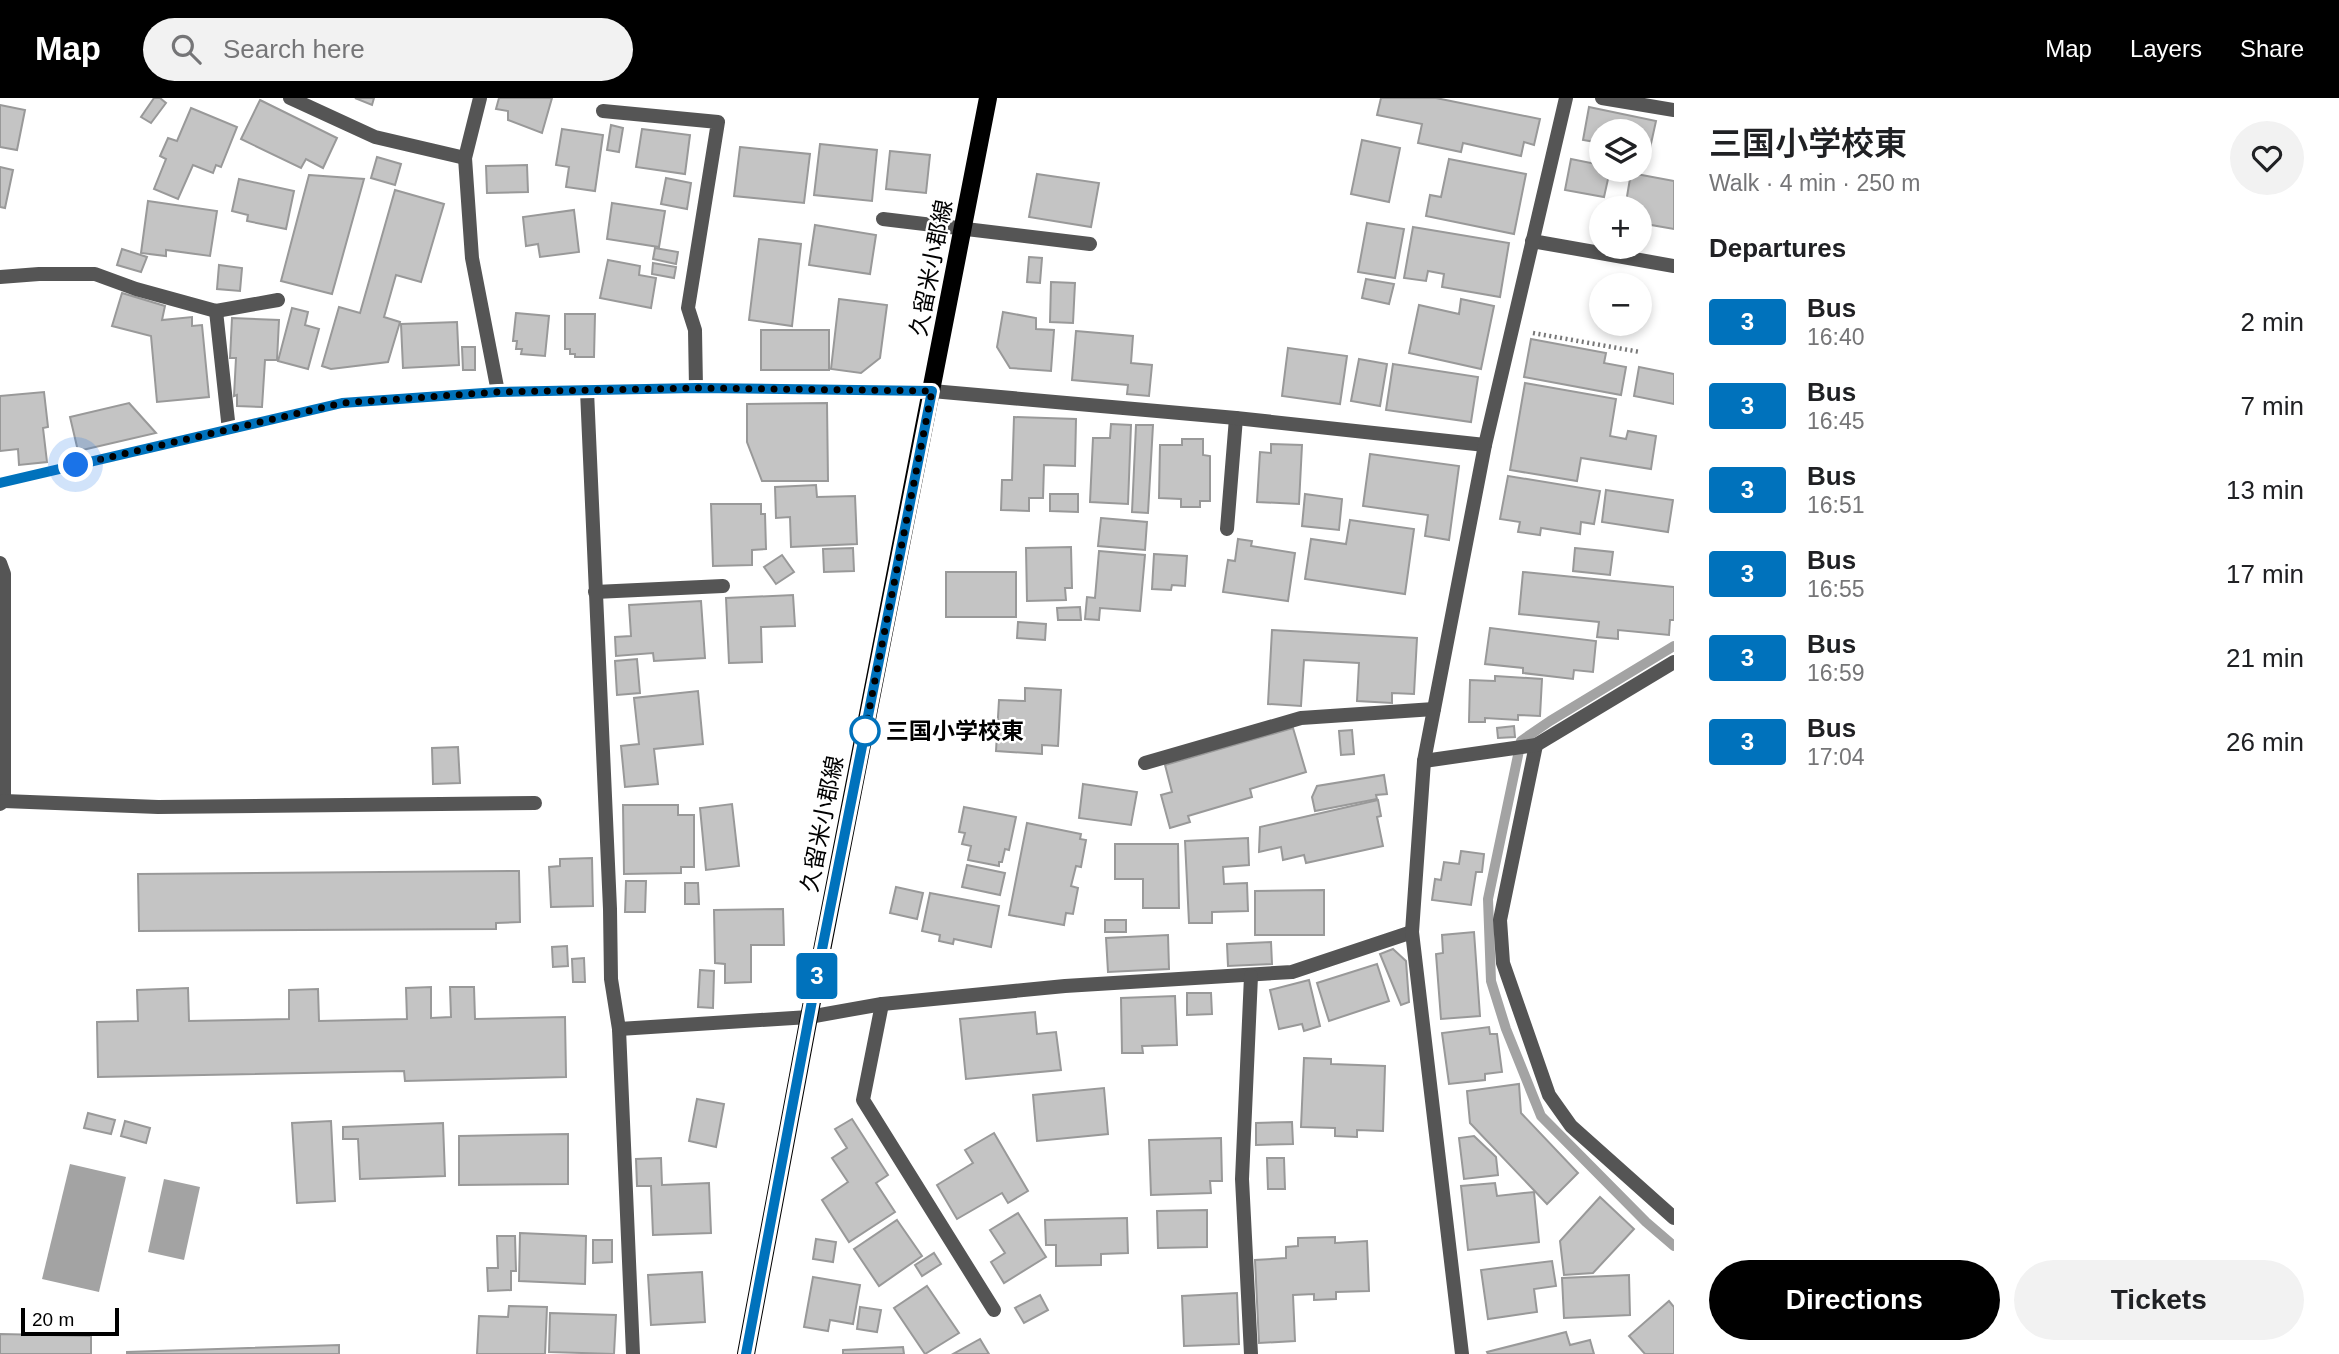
<!DOCTYPE html>
<meta charset="utf-8">
<style>
:root{--surface:#fff;--page:#f2f2f2;--text:#202124;--muted:#757577;--accent:#000}
body{margin:0;font-family:Arial,"Noto Sans JP",sans-serif;background:var(--page);color:var(--text);height:100vh;display:flex;flex-direction:column;font-size:26px;white-space:nowrap}
*{box-sizing:border-box;margin:0}
p{font-size:23px;color:var(--muted)}
.icon{flex:none;width:38px;height:38px;fill:none;stroke:currentColor;stroke-width:2;stroke-linecap:round;stroke-linejoin:round}
.map{position:relative;flex:1;overflow:hidden}
.drawer{display:flex;flex-direction:column;background:var(--surface);width:665px}
.drawer>*{flex:none}
.badge{padding:0 14px;border-radius:5px;font-size:24px;line-height:46px}
.controls{position:absolute;left:1589px;top:21px;display:grid;gap:14px}
.controls a{display:grid;place-items:center;width:63px;height:63px;border-radius:50%;background:var(--surface);box-shadow:0 4px 10px #0003;font-size:35px}
.scale{position:absolute;left:21px;bottom:18px;width:98px;box-sizing:border-box;padding-left:7px;border:4px solid #000;border-top:0;font-size:19px;line-height:24px;white-space:nowrap;color:#000;-webkit-text-stroke:5px #fff;paint-order:stroke}
.you{position:absolute;width:35px;height:35px;margin:-18px;border:5px solid #fff;border-radius:50%;background:#1a73e8;box-shadow:0 0 0 10px #1a73e833}
.map>.badge{position:absolute;translate:-50% -50%;box-shadow:0 0 0 4px #fff}
h2{padding:0 35px;font-size:26px;line-height:63px}
.round{display:grid;place-items:center;flex:none;width:74px;height:74px;border-radius:37px;background:var(--page)}
.headline{display:flex;align-items:center;justify-content:space-between;height:119px;padding:0 35px}
h1{font-size:33px;font-weight:600;line-height:52px}
.primary-button{display:flex;gap:14px;margin-top:auto;padding:14px 35px}
.primary-button a{flex:1;height:80px;border-radius:42px;background:var(--accent);color:#fff;font-size:28px;font-weight:600;line-height:80px;text-align:center}
.primary-button a+a{background:var(--page);color:var(--text)}
ul{padding:0;list-style:none}
li{display:flex;align-items:center;gap:21px;height:84px;padding:0 35px}
li div{flex:1}
li b{display:block;font-size:26px}
li em{font-style:normal}
li .badge{min-width:77px;font-weight:700;text-align:center}
header{display:flex;align-items:center;gap:42px;box-sizing:border-box;height:98px;padding:0 35px;background:var(--accent);color:#fff}
header strong{font-size:33px}
nav{display:flex;gap:38px;margin-inline-start:auto;font-size:24px}
.search{width:490px;height:63px;background:var(--page);display:flex;align-items:center;gap:18px;box-sizing:border-box;padding:0 24px;border-radius:38px;color:var(--muted);font-size:26px}
main{display:flex;flex:1;min-height:0}
.map>svg:first-child{display:block}
.water{fill:#a3a3a3}
.lines{fill:none;stroke-linecap:round;stroke-linejoin:round}
.stream{stroke:#a3a3a3;stroke-width:10}
.building{fill:#c4c4c4;stroke:#999;stroke-width:2}
.path{stroke:#777;stroke-width:4.5;stroke-dasharray:2 3.5;stroke-linecap:butt}
.lane{stroke:#555;stroke-width:14}
.street{stroke:#555;stroke-width:14}
.primary{stroke:#000;stroke-width:18}
.line-casing{stroke:#fff;stroke-width:16}
.line{stroke:#0072bc;stroke-width:10}
.walk{stroke:#000;stroke-width:7;stroke-dasharray:0 12.6}
.stop-dot{fill:#fff;stroke:#0072bc;stroke-width:3.5}
.labels{text-anchor:middle;stroke-width:5;stroke-linejoin:round;paint-order:stroke}
.street-label{font-size:23px;fill:#000;stroke:#fff}
.stop-label{font-size:23px;font-weight:bold;fill:#000;stroke:#fff;text-anchor:start}
</style>
<header>
<strong>Map</strong>
<div class="search"><svg class="icon" aria-label="search" viewBox="0 0 24 24"><circle cx="10" cy="10" r="6"/><path d="M15 15l6 6"/></svg>Search here</div>
<nav><a>Map</a><a>Layers</a><a>Share</a></nav>
</header>
<main>
<div class="map">
<svg width="1674" height="1256" viewBox="0 0 1674 1256">
<rect width="100%" height="100%" fill="#fff"/>
<g class="water">
<path d="M70,1066L126,1079L99,1194L42,1181Z"/>
<path d="M164,1081L200,1089L184,1162L148,1154Z"/>
</g>
<g class="lines">
<path class="stream" d="M1674,548L1550,623L1521,643L1488,801L1491,883L1506,931L1541,1018L1646,1124L1674,1148"/>
</g>
<g class="building">
<path d="M154,0H160L166,5L151,25L141,19Z"/>
<path d="M355,0H374L372,7Z"/>
<path d="M499,0H552L542,35L508,22V13L496,11Z"/>
<path d="M1381,0H1436L1540,21L1534,47L1524,44L1521,58L1463,45L1461,54L1418,45L1422,26L1377,17Z"/>
<path d="M260,2L337,40L323,70L306,61L301,70L241,41Z"/>
<path d="M0,7L25,12L17,52L0,49Z"/>
<path d="M1589,9L1656,23L1647,64L1640,63V33H1601V45L1583,42Z"/>
<path d="M191,10L237,29L221,69L216,67L213,75L193,67L178,101L154,91L166,61L160,58L168,40L177,43Z"/>
<path d="M611,27L623,30L619,54L607,52Z"/>
<path d="M562,31L603,37L595,93L566,89L569,69L556,67Z"/>
<path d="M642,31L690,37L685,76L636,69Z"/>
<path d="M1362,42L1400,50L1389,104L1351,96Z"/>
<path d="M820,46L877,52L872,103L814,97Z"/>
<path d="M740,49L810,56L804,105L734,98Z"/>
<path d="M890,53L930,57L926,95L886,91Z"/>
<path d="M377,59L401,66L395,87L371,80Z"/>
<path d="M1449,61L1526,76L1514,136L1426,118L1430,97L1441,99Z"/>
<path d="M1571,61L1601,67V72H1610L1604,99L1565,92Z"/>
<path d="M527,67L528,94L487,95L486,68Z"/>
<path d="M0,69L13,72L5,110L0,109Z"/>
<path d="M1631,75L1674,83V131L1651,127L1650,133L1640,131V110H1625Z"/>
<path d="M1037,76L1099,85L1091,129L1029,119Z"/>
<path d="M309,77L364,81L332,196L281,183Z"/>
<path d="M666,80L691,85L687,111L661,106Z"/>
<path d="M239,81L294,93L286,131L247,123L248,117L232,113Z"/>
<path d="M395,92L444,106L421,184L396,177L384,219L400,224L388,264L331,271L322,268L339,209L360,215Z"/>
<path d="M148,103L217,113L210,158L166,152V158L141,155Z"/>
<path d="M612,105L665,113L659,149L607,141Z"/>
<path d="M574,112L579,154L540,159L538,146L526,148L523,119Z"/>
<path d="M1367,125L1404,131L1395,180L1358,174Z"/>
<path d="M815,127L876,137L870,176L809,167Z"/>
<path d="M1413,129L1509,145L1500,199L1442,189L1444,176L1428,173L1426,183L1404,180Z"/>
<path d="M759,141L801,146L792,228L749,222Z"/>
<path d="M655,150L678,154L676,166L653,161Z"/>
<path d="M122,151L147,159L141,174L117,167Z"/>
<path d="M1029,159L1042,160L1040,185L1027,184Z"/>
<path d="M608,162L640,168L639,177L656,180L651,210L600,200Z"/>
<path d="M653,165L676,169L674,180L652,176Z"/>
<path d="M219,167L242,170L240,193L217,191Z"/>
<path d="M1366,181L1394,186L1389,206L1362,200Z"/>
<path d="M1051,184L1075,185L1073,225L1050,224Z"/>
<path d="M122,195L165,208L162,222L192,219V228L202,227L209,299L157,304L151,238L112,228Z"/>
<path d="M839,201L887,207L880,260L861,275L831,271Z"/>
<path d="M1461,201L1494,208L1481,271L1409,255L1419,207L1459,216Z"/>
<path d="M292,210L308,214L305,227L319,231L308,271L278,263Z"/>
<path d="M1003,214L1036,220V231L1054,232L1051,273L1010,270L997,249Z"/>
<path d="M516,215L549,218L545,258L521,256L522,251H516L517,243H513Z"/>
<path d="M565,216H595L594,259H575V256H570V251H565Z"/>
<path d="M232,220L279,222L277,262H265L262,309L237,308V297L234,298L236,260H230Z"/>
<path d="M457,224L459,267L403,270L401,226Z"/>
<rect x="761" y="232" width="68" height="40"/>
<path d="M1076,233L1133,238L1131,265L1152,267L1149,298L1127,296L1128,287L1072,282Z"/>
<path d="M1531,241L1606,255L1604,265L1626,269L1621,297L1524,279Z"/>
<path d="M462,249H475V272H463Z"/>
<path d="M1288,250L1347,258L1340,306L1282,298Z"/>
<path d="M1359,261L1387,266L1380,308L1351,303Z"/>
<path d="M1393,266L1478,279L1471,324L1386,312Z"/>
<path d="M1639,269L1674,276V306L1634,298Z"/>
<path d="M1525,285L1616,301L1610,338L1626,341L1628,333L1656,338L1651,371L1581,360L1577,383L1510,372Z"/>
<path d="M44,294L48,329L43,330L47,364L19,367L18,351L0,353V298Z"/>
<path d="M129,305L156,335L78,353L70,319Z"/>
<path d="M827,305L828,383H762L747,344V306Z"/>
<path d="M1014,319L1076,321L1075,368L1044,367L1043,400H1029V413L1001,412L1002,382H1012Z"/>
<path d="M1111,326L1131,327L1128,406L1090,404L1093,340H1110Z"/>
<path d="M1136,327H1153L1148,415L1132,414Z"/>
<path d="M1182,341H1203V357L1210,358V403H1200V409H1181V401L1159,400L1160,347H1182Z"/>
<path d="M1271,346L1302,347L1299,406L1257,404L1260,354L1271,355Z"/>
<path d="M1370,356L1459,368L1449,442L1425,438L1428,417L1363,408Z"/>
<path d="M1508,378L1600,393L1594,426L1581,424L1580,436L1541,430L1540,437L1518,434L1520,424L1500,421Z"/>
<path d="M816,387L817,399L855,398L857,446L791,449L790,419L776,420L775,389Z"/>
<path d="M1606,392L1673,402L1668,434L1602,424Z"/>
<path d="M1050,396H1078V414L1050,413Z"/>
<path d="M1305,396L1342,401L1339,432L1302,428Z"/>
<path d="M711,406H761V416H765L766,451L752,452V467L713,468Z"/>
<path d="M1101,420L1147,424L1145,452L1098,448Z"/>
<path d="M1350,422L1414,431L1405,496L1305,481L1311,441L1346,446Z"/>
<path d="M1238,441L1252,443L1251,448L1295,455L1288,503L1223,494L1228,462L1235,463Z"/>
<path d="M1071,449L1072,490H1065L1066,502L1027,503L1026,450Z"/>
<path d="M853,450L854,473L824,474L823,451Z"/>
<path d="M1575,450L1613,454L1610,477L1573,473Z"/>
<path d="M1099,453L1145,457L1140,513L1100,510L1099,522L1085,521L1087,499L1095,500Z"/>
<path d="M1154,456L1187,458L1185,488L1172,487L1171,492L1152,491Z"/>
<path d="M782,457L794,474L776,486L764,469Z"/>
<rect x="946" y="474" width="70" height="45"/>
<path d="M1523,474L1674,489V522H1670L1669,537L1618,532V541L1597,539L1599,524L1519,516Z"/>
<path d="M793,497L795,528L761,529L762,564L729,565L726,500Z"/>
<path d="M701,503L705,560L654,563L653,555L616,558L615,539L631,538L629,507Z"/>
<path d="M1080,509L1081,522H1058L1057,510Z"/>
<path d="M1018,524L1046,526L1045,542L1017,540Z"/>
<path d="M1490,530L1596,543L1593,574L1574,572L1573,581L1523,575V570L1485,566Z"/>
<path d="M1272,532L1417,540L1414,596L1392,595V605L1357,603L1359,565L1304,562L1301,608L1268,606Z"/>
<path d="M637,561L640,595L617,597L615,563Z"/>
<path d="M1495,578L1542,581L1540,618L1518,617V622L1485,620V624H1469L1470,582L1495,583Z"/>
<path d="M1025,590L1061,592L1058,648L1042,647V656L996,653L999,602L1025,603Z"/>
<path d="M698,593L703,646L654,651L658,686L625,689L621,648L639,646L634,600Z"/>
<path d="M1514,628L1515,639L1498,640L1497,630Z"/>
<path d="M1293,630L1306,674L1250,691L1252,699L1188,718L1190,724L1170,730L1161,697L1172,694L1165,667Z"/>
<path d="M1352,632L1354,656L1341,657L1339,633Z"/>
<path d="M458,649L460,685L433,686L432,650Z"/>
<path d="M1384,677L1387,696L1376,697L1377,701L1315,713L1312,699L1317,688Z"/>
<path d="M1083,686L1137,694L1131,727L1079,720Z"/>
<path d="M1378,702L1381,718L1377,719L1383,748L1306,765L1304,757L1283,762L1281,749L1259,754L1260,729Z"/>
<path d="M732,706L739,768L706,772L700,710Z"/>
<path d="M623,707H678V717H694V769H681V775L624,776Z"/>
<path d="M964,709L1016,719L1009,752L1005,751L1002,764H999V768L968,762L971,748L962,746L965,735L959,734Z"/>
<path d="M1027,725L1081,736L1080,741L1086,742L1081,769L1076,768L1071,788L1078,790L1073,816L1066,815L1064,827L1009,817Z"/>
<path d="M1248,740L1249,767L1223,769L1224,786L1247,785L1248,813L1212,814V825H1189L1185,743Z"/>
<path d="M1115,746H1178L1179,810H1143V781H1115Z"/>
<path d="M1461,753L1484,756L1482,774H1476L1471,807L1432,802L1435,781L1441,782L1444,764L1459,766Z"/>
<path d="M592,760L593,808L551,809L549,769L560,768V761Z"/>
<path d="M967,767L1005,775L1000,797L962,789Z"/>
<path d="M519,773L520,824L496,825V831L139,833L138,776Z"/>
<path d="M626,783H646L645,814H625Z"/>
<path d="M685,785H698L699,806H685Z"/>
<path d="M896,789L923,795L917,821L890,815Z"/>
<path d="M1324,792V837H1255V793Z"/>
<path d="M930,795L999,808L991,849L954,841L953,846L939,843L940,837L922,833Z"/>
<path d="M783,811L784,847H751V884L725,885V866L715,865L714,812Z"/>
<rect x="1105" y="822" width="21" height="12"/>
<path d="M1474,834L1480,918L1441,921L1436,856L1443,855L1442,837Z"/>
<path d="M1168,837L1169,871L1108,874L1106,840Z"/>
<path d="M1271,844L1272,866L1228,868L1227,846Z"/>
<path d="M567,848L568,868L553,869L552,849Z"/>
<path d="M1393,851L1406,863L1409,904L1401,907L1380,856Z"/>
<path d="M584,860L585,884H573L572,861Z"/>
<path d="M1377,866L1389,903L1329,923L1317,885Z"/>
<path d="M700,872L714,873L713,910L698,909Z"/>
<path d="M1309,882L1320,928L1304,933L1302,926L1279,931L1270,892Z"/>
<path d="M431,889V920L451,919L450,889H474L475,921L565,919L566,979L405,983L404,973L98,979L97,924L138,923L137,892L188,890L189,923L289,921V892L318,891L319,923L407,921L406,890Z"/>
<path d="M1187,895H1211L1212,916L1187,917Z"/>
<path d="M1175,898L1177,947L1142,948L1143,955H1122L1121,900Z"/>
<path d="M1035,914L1037,936L1056,934L1061,972L966,981L960,921Z"/>
<path d="M1489,929L1490,936H1497L1502,974L1485,976V982L1449,986L1442,935Z"/>
<path d="M1304,960L1331,961V966L1385,968L1383,1033L1357,1032V1039L1335,1038V1030L1301,1029Z"/>
<path d="M1519,986L1521,1015L1578,1075L1547,1106L1470,1025L1467,993Z"/>
<path d="M1104,990L1108,1036L1037,1043L1033,997Z"/>
<path d="M697,1001L724,1006L716,1049L689,1043Z"/>
<path d="M88,1015L115,1022L111,1036L84,1030Z"/>
<path d="M852,1021L888,1077L876,1085L895,1114L849,1144L822,1102L848,1084L832,1060L847,1050L835,1031Z"/>
<path d="M125,1023L150,1030L146,1045L121,1038Z"/>
<path d="M331,1023L335,1103L297,1105L292,1025Z"/>
<path d="M1292,1024L1293,1046L1256,1047V1025Z"/>
<path d="M443,1025L445,1078L360,1081L358,1041H343V1029Z"/>
<path d="M994,1035L1028,1093L1008,1105L1002,1095L957,1121L937,1087L973,1065L965,1052Z"/>
<path d="M568,1036V1086L459,1087V1038Z"/>
<path d="M1474,1038L1496,1059L1498,1077L1464,1081L1459,1040Z"/>
<path d="M1221,1040L1222,1083H1210L1211,1095L1151,1097L1149,1042Z"/>
<path d="M661,1060L662,1087L709,1085L711,1135L653,1137L651,1088H637L636,1061Z"/>
<path d="M1267,1060H1284L1285,1091H1268Z"/>
<path d="M1495,1085L1497,1098L1534,1094L1539,1144L1468,1152L1461,1088Z"/>
<path d="M1600,1099L1634,1131L1593,1175L1564,1177L1560,1143Z"/>
<path d="M1207,1112V1149L1158,1150L1157,1113Z"/>
<path d="M1018,1115L1046,1159L1004,1185L991,1164L1005,1155L990,1132Z"/>
<path d="M1127,1120L1128,1155L1101,1156V1167L1056,1168V1147H1046L1045,1122Z"/>
<path d="M897,1122L922,1158L879,1188L854,1151Z"/>
<path d="M520,1135L586,1138L585,1186L519,1183Z"/>
<path d="M497,1138H515L516,1173H511V1192L488,1193L487,1170H498Z"/>
<path d="M1335,1139V1145L1367,1143L1369,1193L1336,1194V1201L1314,1202V1196L1293,1197L1295,1243L1259,1245L1255,1162L1286,1160V1149L1298,1148V1140Z"/>
<path d="M816,1141L836,1144L833,1164L813,1161Z"/>
<path d="M593,1142H612V1164L593,1165Z"/>
<path d="M934,1155L941,1166L922,1178L915,1167Z"/>
<path d="M1552,1163L1556,1188L1534,1191L1537,1214L1488,1221L1481,1172Z"/>
<path d="M702,1174L705,1224L651,1227L648,1177Z"/>
<path d="M1629,1177L1630,1217L1564,1220L1562,1180Z"/>
<path d="M813,1179L860,1187L853,1226L830,1222L828,1233L804,1229Z"/>
<path d="M927,1188L959,1235L925,1256L894,1210Z"/>
<path d="M1237,1195L1239,1246L1184,1248L1182,1198Z"/>
<path d="M1040,1197L1048,1212L1024,1225L1015,1210Z"/>
<path d="M1669,1203L1674,1209V1256H1645L1629,1238Z"/>
<path d="M509,1208L547,1209L545,1256H477L479,1218L508,1219Z"/>
<path d="M860,1209L881,1212L877,1234L857,1231Z"/>
<path d="M550,1215L616,1217L614,1256L549,1254Z"/>
<path d="M1566,1234L1570,1247L1590,1242L1594,1256H1488L1487,1254Z"/>
<path d="M0,1236L91,1238V1256H0Z"/>
<path d="M980,1241L989,1256H953Z"/>
<path d="M339,1247V1256H127V1254Z"/>
<path d="M903,1249L904,1256H843V1252Z"/>
</g>
<g class="lines">
<path class="path" d="M1533,235L1640,254"/>
<g class="lane">
<path d="M1602,0L1674,12"/>
<path d="M603,13L718,24L688,210L695,232L696,290"/>
<path d="M883,121L1090,146"/>
<path d="M1532,143L1674,168"/>
<path d="M0,179L39,176H95L136,191L216,213L278,202"/>
<path d="M216,213L229,332"/>
<path d="M1227,431L1236,320"/>
<path d="M0,465L4,476V703L0,706"/>
<path d="M595,494L723,488"/>
<path d="M1145,665L1301,620L1434,611"/>
<path d="M4,703L158,709L535,705"/>
<path d="M882,906L863,1002L994,1212"/>
</g>
<g class="street">
<path d="M290,0L375,39L465,60"/>
<path d="M480,0L465,60L472,160L498,294"/>
<path d="M587,293L610,811L611,881L619,931L633,1256"/>
<path d="M0,385L342,305L498,294L696,290L932,293L1236,320L1485,347"/>
<path d="M1536,647L1500,822L1503,865L1549,997L1571,1028L1674,1120"/>
<path d="M1424,663L1536,647L1674,564"/>
<path d="M619,931L809,919L882,906L1065,888L1292,874L1412,834"/>
<path d="M1251,1256L1242,1081L1251,878"/>
<path d="M1462,1256L1412,834L1424,663L1485,347L1566,0"/>
</g>
<path class="primary" d="M746,1256L809,919L988,0"/>
</g>
<g class="lines">
<g class="line-casing">
<path id="line" d="M0,385L342,305L498,294L696,290L932,293L814,892L746,1256"/>
</g>
<use href="#line" class="line"/>
<path class="walk" d="M76,367L342,305L498,294L696,290L932,293L865,633"/>
</g>
<circle class="stop-dot" cx="865" cy="633" r="14"/>
<g class="labels">
<g class="street-label">
<text transform="translate(931 170) rotate(-79)" y="8">久留米小郡線</text>
<text transform="translate(822 726) rotate(-79)" y="8">久留米小郡線</text>
</g>
<g class="stop-label">
<text x="886" y="641">三国小学校東</text>
</g>
</g>
</svg>
<div class="controls">
<a><svg class="icon" aria-label="layers" viewBox="0 0 24 24"><path d="M12 4l9 5-9 5-9-5zM3 14l9 5 9-5"/></svg></a>
<a>+</a>
<a>−</a>
</div>
<div class="scale">20 m</div>
<div class="you" style="left:76px;top:367px"></div>
<b class="badge" style="left:817px;top:878px;background:#0072bc;color:#fff">3</b>
</div>
<section class="drawer">
<div class="headline"><div><h1>三国小学校東</h1><p>Walk · 4 min · 250 m</p></div><a class="round"><svg class="icon" aria-label="heart" viewBox="0 0 24 24"><path d="M12 20l-8-8c-3-5 5-10 8-4 3-6 11-1 8 4z"/></svg></a></div>
<h2>Departures</h2>
<ul>
<li><span class="badge" style="background:#0072bc;color:#fff">3</span><div><b>Bus</b><p>16:40</p></div><em>2 min</em></li>
<li><span class="badge" style="background:#0072bc;color:#fff">3</span><div><b>Bus</b><p>16:45</p></div><em>7 min</em></li>
<li><span class="badge" style="background:#0072bc;color:#fff">3</span><div><b>Bus</b><p>16:51</p></div><em>13 min</em></li>
<li><span class="badge" style="background:#0072bc;color:#fff">3</span><div><b>Bus</b><p>16:55</p></div><em>17 min</em></li>
<li><span class="badge" style="background:#0072bc;color:#fff">3</span><div><b>Bus</b><p>16:59</p></div><em>21 min</em></li>
<li><span class="badge" style="background:#0072bc;color:#fff">3</span><div><b>Bus</b><p>17:04</p></div><em>26 min</em></li>
</ul>
<div class="primary-button"><a>Directions</a><a>Tickets</a></div>
</section>
</main>
